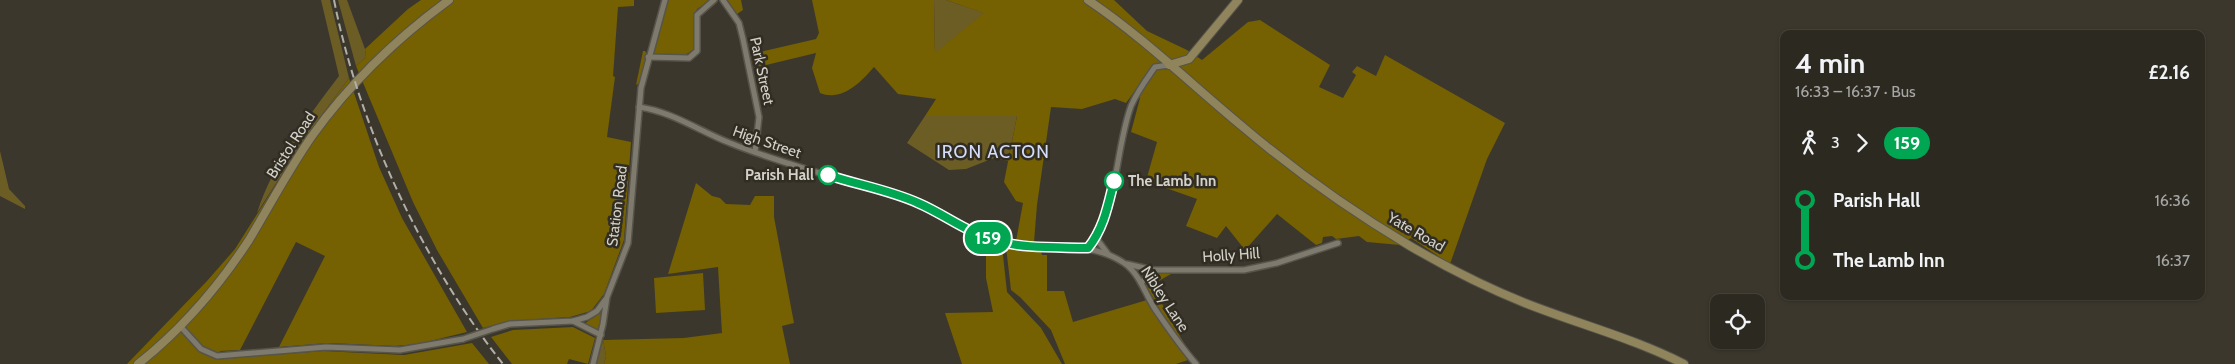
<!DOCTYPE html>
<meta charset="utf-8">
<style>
:root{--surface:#2c2921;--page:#34312a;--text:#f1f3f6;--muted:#a6a6a5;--line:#48453f}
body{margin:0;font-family:Cabin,sans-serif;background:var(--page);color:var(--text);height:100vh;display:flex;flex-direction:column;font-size:19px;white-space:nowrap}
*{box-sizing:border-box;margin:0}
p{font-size:16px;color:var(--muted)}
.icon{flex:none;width:28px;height:28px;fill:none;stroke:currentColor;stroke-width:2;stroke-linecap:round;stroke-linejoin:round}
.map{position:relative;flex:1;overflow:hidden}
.side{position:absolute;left:1780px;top:30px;width:425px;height:270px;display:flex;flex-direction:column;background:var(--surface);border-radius:10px;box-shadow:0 1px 4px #0004,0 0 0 1px var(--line)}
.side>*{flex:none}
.badge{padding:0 10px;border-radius:16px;font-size:18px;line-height:32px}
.fabs{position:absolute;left:1710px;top:294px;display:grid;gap:10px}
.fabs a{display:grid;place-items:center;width:55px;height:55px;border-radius:10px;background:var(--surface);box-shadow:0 1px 4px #0004,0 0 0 1px var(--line);font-size:25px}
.map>.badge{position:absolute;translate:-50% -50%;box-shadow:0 0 0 2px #fff}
.legs{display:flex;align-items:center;gap:8px;height:55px;padding:0 15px;font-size:16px}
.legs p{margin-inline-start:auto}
.summary{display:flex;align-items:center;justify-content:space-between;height:85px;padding:0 15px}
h1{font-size:28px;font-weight:700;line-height:38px}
ul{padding:0 15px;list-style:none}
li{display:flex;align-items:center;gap:18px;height:60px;font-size:19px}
li i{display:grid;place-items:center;width:8px;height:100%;margin:0 6px;background:currentColor}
li i::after{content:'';width:12px;height:12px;margin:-6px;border:4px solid;border-radius:50%;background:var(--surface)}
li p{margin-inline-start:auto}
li:first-child i{background:linear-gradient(#0000 50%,currentColor 0)}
li:last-child i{background:linear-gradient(currentColor 50%,#0000 0)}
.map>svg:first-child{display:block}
.green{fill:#756002}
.forest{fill:#6c5d25}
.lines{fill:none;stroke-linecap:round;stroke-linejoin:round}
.minor-casing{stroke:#57544b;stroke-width:8}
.secondary-casing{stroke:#57544b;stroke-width:10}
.minor{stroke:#7e7a6d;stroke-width:5}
.secondary{stroke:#8f845b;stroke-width:8}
.rail{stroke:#b1afa7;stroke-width:2;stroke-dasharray:8 4;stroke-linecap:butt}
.minor-bridge-casing{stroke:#57544b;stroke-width:8;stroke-linecap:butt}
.minor-bridge{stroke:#7e7a6d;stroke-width:5}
.line-1-casing{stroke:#fff;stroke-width:11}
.line-1{stroke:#00a651;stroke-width:8}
.stop-1-dot{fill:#fff;stroke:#00a651;stroke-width:2.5}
.labels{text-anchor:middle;stroke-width:5;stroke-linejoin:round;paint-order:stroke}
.street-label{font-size:15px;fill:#d3d1ca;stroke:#312d22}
.stop-label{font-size:15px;font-weight:bold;fill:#d3d1ca;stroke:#312d22;text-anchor:end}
.quarter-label{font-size:18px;letter-spacing:1px;fill:#d5ddf9;stroke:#312d22}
</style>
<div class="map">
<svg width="2235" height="364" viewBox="0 0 2235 364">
<rect width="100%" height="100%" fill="#3b372c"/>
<g class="green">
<path d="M421,0H634V6L618,7L613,76L615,77L607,137L631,142L624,240L604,294L591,311L570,317L509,321L483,328L437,250L413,202L356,66L366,57L365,49L408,9Z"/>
<path d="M668,0H711L697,9L695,15V49L685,55L653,54Z"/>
<path d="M727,0H741L743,10L737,14Z"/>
<path d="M812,0H934L935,52L983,13L946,0H1114L1147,31L1187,50L1202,60L1248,22L1260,20L1330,65L1319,87L1343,98L1356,75L1352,72L1357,66L1376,76L1385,55L1505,123L1487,159L1450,264L1411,238L1400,245L1367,242L1359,236L1336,239L1332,236L1323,237L1322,243L1316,245L1277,214L1245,250L1226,226L1217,238L1186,226L1197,199L1146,181L1157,142L1131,132L1140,98L1134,92L1126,103L1115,99L1082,109L1051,107L1037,205L1034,242L1016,241L1023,203L1016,201L1004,182L1017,116H925L936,99L898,94L874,67C861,82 842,102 820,93L812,68L816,53L754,68L751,54L816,39L819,33Z"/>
<path d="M643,51H645L647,54L639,83L636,85Z"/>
<path d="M349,78L379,167L402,218L467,332L418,344L395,346L328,343L279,347L325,256L296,242L240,350L220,351L218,359L323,351L404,355L472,343L489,364H127L207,281L235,249L307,135Z"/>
<path d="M696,183L712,196L720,198L726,204L750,205L755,196H774V217L794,323L782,326L790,364H604L606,356L603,340L684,338L722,333L718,267L668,274Z"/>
<path d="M986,243L1002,246L1007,292L1041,328L1062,364H962L945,313L993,312L986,278Z"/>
<path d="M1006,247L1041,251L1042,255H1047V291H1064L1073,322L1147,300L1188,360L1176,364H1065L1051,330L1020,297L1011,290Z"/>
<path d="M703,273L705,310L656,313L654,278Z"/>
<path d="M1156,274H1171L1155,283L1156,293L1186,347L1164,317L1146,285Z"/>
<path d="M601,312L600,328L596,331L584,324Z"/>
<path d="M573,327L595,338L588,364L569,359L567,364H512L491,337L513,330Z"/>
</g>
<g class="forest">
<path d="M321,0H330L349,78L307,135L257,213C273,163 308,117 339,76Z"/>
<path d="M338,0H347L365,49L366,57L356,66Z"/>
<path d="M934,0H946L984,13L935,53Z"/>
<path d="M925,116H1017L1008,161L994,158L966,169L949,170L907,143Z"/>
<path d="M0,151L9,189L25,206V209L0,196Z"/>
<path d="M603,340L606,356L604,364H596Z"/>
</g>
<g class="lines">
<g class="minor-casing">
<g id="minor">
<path d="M723,0L739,23L743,39L759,117L755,152"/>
<path d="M648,57L689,58L697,51V15L714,0"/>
<path d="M639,107C673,112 699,131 730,143C767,158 807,169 845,181C862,186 880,188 896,194C928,206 956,227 988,238C1032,253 1084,236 1124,263C1140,274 1145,294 1155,309C1168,328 1181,347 1196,364"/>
<path d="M1096,238L1108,254"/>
<path d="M1088,248C1118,211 1115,150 1131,106C1137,92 1146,80 1155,67L1169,65"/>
<path d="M1127,264L1153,270H1244L1277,263L1338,243"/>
<path d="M1141,283L1153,270"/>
<path d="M573,321L601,335"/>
<path d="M181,327L201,349L217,356L326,347L400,350L463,339"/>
<path d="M493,329L510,324L573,321L587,317L597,311L605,300"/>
<path d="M593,364L603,324L607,297L628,243L641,88L665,0"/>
</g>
</g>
<g class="secondary-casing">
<g id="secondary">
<path d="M1088,0C1143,37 1192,85 1243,127C1295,171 1351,211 1410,246C1446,267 1485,287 1525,303C1578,324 1633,338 1684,364"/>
<path d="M1169,65L1189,59L1238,0"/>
<path d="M138,364C181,330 219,286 249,240C270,205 289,169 312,136C350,83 397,38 449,0"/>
</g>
</g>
<use href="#minor" class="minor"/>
<use href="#secondary" class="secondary"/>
<path class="rail" d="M334,0C359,127 423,263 503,364"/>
<g class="minor-bridge-casing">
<path id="minor-bridge" d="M463,339L493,329"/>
</g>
<use href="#minor-bridge" class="minor-bridge"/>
</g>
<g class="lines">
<g class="line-1-casing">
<path id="line-1" d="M828,175C858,185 889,190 918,203C944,214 966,232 993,240C1023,249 1057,247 1088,248C1104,228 1108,205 1114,181"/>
</g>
<use href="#line-1" class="line-1"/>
</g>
<g class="stop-1-dot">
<circle cx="828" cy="175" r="9"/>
<circle cx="1114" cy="181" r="9"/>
</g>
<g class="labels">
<g class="street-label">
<text transform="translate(762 71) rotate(78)" y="5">Park Street</text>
<text transform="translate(767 142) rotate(19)" y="5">High Street</text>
<text transform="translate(291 145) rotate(-57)" y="5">Bristol Road</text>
<text transform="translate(617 206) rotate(-83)" y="5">Station Road</text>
<text transform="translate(1416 232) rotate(30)" y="5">Yate Road</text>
<text transform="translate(1231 255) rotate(-4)" y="5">Holly Hill</text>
<text transform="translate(1165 299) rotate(57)" y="5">Nibley Lane</text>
</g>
<g class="stop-label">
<text x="814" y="180">Parish Hall</text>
<text x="1128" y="186" text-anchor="start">The Lamb Inn</text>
</g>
<g class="quarter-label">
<text x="993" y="158">IRON ACTON</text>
</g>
</g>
</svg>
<div class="fabs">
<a><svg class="icon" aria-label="locate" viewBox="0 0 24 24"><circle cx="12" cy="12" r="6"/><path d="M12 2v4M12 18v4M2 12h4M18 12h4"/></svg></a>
</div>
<b class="badge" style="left:988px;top:238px;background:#00a651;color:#fff">159</b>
<section class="side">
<div class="summary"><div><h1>4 min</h1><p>16:33 – 16:37 · Bus</p></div><b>£2.16</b></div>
<div class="legs"><svg class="icon" aria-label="walk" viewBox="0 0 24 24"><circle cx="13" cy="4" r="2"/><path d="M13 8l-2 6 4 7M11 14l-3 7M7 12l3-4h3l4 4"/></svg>3<svg class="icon" aria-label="forward" viewBox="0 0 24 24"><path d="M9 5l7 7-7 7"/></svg><b class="badge" style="background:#00a651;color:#fff">159</b></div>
<ul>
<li><i style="color:#00a651"></i><b>Parish Hall</b><p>16:36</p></li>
<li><i style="color:#00a651"></i><b>The Lamb Inn</b><p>16:37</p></li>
</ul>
</section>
</div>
